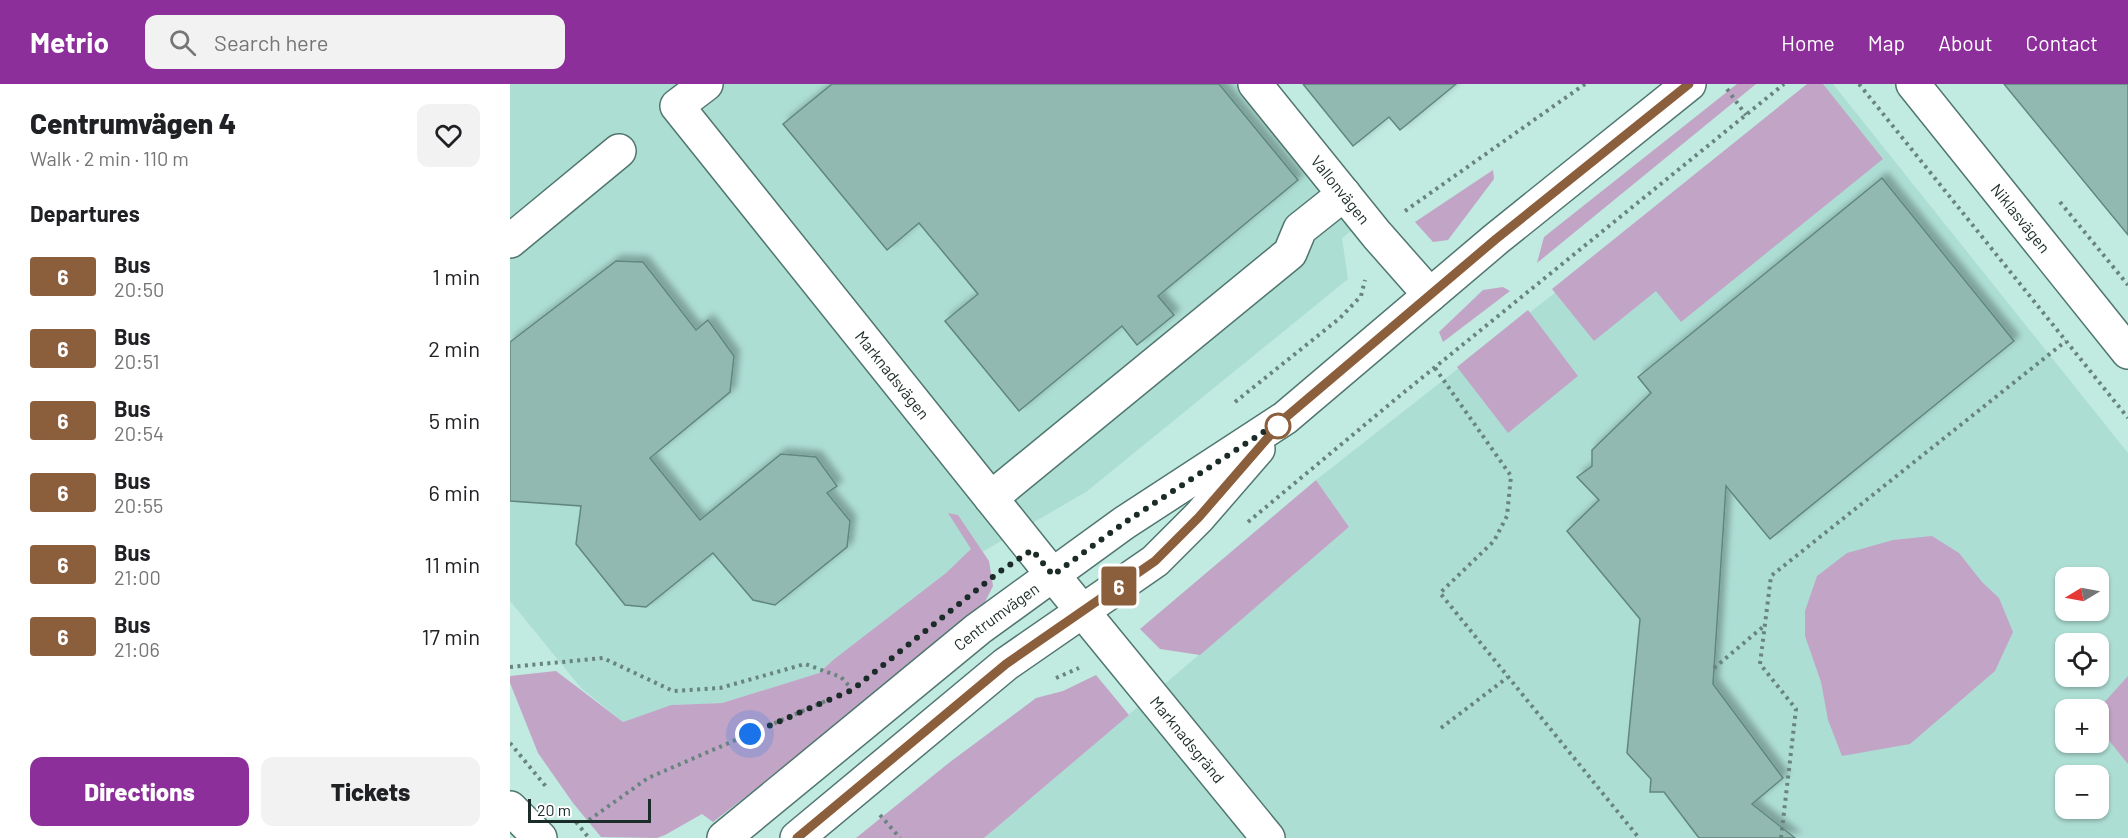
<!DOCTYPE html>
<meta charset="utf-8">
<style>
:root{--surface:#fff;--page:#f2f2f2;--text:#202124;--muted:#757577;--accent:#8c2f9a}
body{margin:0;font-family:Barlow,sans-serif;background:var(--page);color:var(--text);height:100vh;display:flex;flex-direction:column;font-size:22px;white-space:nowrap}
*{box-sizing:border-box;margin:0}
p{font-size:20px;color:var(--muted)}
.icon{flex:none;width:33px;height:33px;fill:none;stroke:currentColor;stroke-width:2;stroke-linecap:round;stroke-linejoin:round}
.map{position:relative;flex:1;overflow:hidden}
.side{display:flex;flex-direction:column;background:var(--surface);width:510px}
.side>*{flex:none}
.badge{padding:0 12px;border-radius:4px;font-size:21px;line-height:39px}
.needle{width:39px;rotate:260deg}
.buttons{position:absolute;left:1545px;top:483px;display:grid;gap:12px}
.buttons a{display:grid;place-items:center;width:54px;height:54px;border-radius:12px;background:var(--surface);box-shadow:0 2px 4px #0004;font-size:30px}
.scale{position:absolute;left:18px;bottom:15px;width:123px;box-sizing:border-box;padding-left:6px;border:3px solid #1b2b28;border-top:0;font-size:16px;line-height:21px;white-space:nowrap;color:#1b2b28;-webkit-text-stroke:4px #fff;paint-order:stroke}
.you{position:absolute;width:30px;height:30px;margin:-15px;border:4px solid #fff;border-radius:50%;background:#1a73e8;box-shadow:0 0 0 9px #1a73e833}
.map>.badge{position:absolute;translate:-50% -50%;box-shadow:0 0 0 3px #fff}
h2{padding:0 30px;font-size:22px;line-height:54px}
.round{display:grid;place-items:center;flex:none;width:63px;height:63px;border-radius:12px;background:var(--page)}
.headline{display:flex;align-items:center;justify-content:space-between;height:102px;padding:0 30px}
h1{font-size:28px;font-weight:800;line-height:45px}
.cta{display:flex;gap:12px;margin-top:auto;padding:12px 30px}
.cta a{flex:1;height:69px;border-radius:12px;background:var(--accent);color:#fff;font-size:24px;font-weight:800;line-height:69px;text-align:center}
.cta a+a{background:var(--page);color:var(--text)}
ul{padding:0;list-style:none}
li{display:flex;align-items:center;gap:18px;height:72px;padding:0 30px}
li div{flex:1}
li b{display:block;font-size:22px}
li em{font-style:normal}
li .badge{min-width:66px;font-weight:700;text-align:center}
header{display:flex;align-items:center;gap:36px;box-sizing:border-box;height:84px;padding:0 30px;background:var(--accent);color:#fff}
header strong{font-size:28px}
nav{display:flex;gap:33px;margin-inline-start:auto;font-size:21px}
.search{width:420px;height:54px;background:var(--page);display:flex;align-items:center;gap:15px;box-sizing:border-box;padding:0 21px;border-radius:12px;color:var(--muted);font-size:22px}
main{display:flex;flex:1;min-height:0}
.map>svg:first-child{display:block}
.built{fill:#added4;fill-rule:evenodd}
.green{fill:#c2a5c6}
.building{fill:#91b9b1;stroke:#61877f;stroke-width:1.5;filter:url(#shadow)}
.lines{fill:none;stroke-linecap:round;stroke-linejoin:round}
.minor-casing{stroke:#51766f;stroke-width:36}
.major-casing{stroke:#51766f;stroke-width:36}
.path{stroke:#69847f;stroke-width:4;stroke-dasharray:3 4.5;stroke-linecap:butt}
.minor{stroke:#fff;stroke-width:33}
.major{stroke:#fff;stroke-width:33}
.line-casing{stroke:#fff;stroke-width:14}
.line{stroke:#8b5e3c;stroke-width:9}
.walk{stroke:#1b2b28;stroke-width:6;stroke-dasharray:0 10.8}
.stop-dot{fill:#fff;stroke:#8b5e3c;stroke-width:3}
.labels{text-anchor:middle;stroke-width:4.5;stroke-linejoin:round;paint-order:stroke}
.street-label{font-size:16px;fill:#1b2b28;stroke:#fff}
</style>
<header>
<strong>Metrio</strong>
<div class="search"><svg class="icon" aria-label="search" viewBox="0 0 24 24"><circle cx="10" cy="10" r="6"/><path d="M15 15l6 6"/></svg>Search here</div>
<nav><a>Home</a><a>Map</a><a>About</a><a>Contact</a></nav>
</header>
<main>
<section class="side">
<div class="headline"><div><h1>Centrumvägen 4</h1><p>Walk · 2 min · 110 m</p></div><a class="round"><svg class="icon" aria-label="heart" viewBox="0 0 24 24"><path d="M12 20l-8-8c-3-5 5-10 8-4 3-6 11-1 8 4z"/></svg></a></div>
<h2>Departures</h2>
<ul>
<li><span class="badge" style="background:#8b5e3c;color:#fff">6</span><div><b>Bus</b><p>20:50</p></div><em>1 min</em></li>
<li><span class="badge" style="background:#8b5e3c;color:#fff">6</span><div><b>Bus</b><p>20:51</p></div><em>2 min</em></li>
<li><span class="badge" style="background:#8b5e3c;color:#fff">6</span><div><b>Bus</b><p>20:54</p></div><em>5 min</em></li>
<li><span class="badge" style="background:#8b5e3c;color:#fff">6</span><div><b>Bus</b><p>20:55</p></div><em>6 min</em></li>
<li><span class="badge" style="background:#8b5e3c;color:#fff">6</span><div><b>Bus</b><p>21:00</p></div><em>11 min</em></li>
<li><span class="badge" style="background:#8b5e3c;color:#fff">6</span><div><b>Bus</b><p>21:06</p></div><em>17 min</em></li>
</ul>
<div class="cta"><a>Directions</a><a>Tickets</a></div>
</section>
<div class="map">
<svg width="1618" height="754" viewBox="0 0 1618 754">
<defs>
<filter id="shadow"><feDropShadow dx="5.5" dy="-5.5" stdDeviation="3" flood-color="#0004"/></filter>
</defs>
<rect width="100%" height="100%" fill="#c1eae1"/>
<g class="built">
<path d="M0,0H728L844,145L832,154L838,195L576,408L436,489L323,576L309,589L212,619L161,621L113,638L71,604L0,517Z"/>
<path d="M1311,0H1323L1618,369V754H474L839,443L806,396ZM1556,494H1588V526H1556ZM1556,560H1588V592H1556ZM1556,626H1588V658H1556ZM1556,692H1588V724H1556Z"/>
</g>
<g class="green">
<path d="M1227,0H1246L1027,179L1034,153Z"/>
<path d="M1297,0H1313L1373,75L1171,238L1146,207L1084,257L1042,205Z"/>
<path d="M983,86L984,95L938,156L923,158L905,138Z"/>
<path d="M993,203L1000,207L933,258L929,248L973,206Z"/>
<path d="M1018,226L1068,292L998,349L947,283Z"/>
<path d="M806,396L839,443L690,571L650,565L630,545Z"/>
<path d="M438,429L448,431L479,477L483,502L474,520L331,639L203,738L192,730L155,751L147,754L91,753L63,719L28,669L0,599V592L46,587L113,638L161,621L212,619L309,589L323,576L436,489L461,465Z"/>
<path d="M1422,452L1449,469L1472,498L1489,514L1503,548L1485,587L1400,660L1332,672L1318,636L1311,598L1295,552V527L1307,492L1337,469L1383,456Z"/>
<path d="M586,591L619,631L474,754H346L440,678L526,614L553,607Z"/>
<path d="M1618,592V680L1588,643L1590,623Z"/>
</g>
<g class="building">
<path d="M322,0H709L788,96L648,212L664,231L627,261L612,242L509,327L435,237L468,210L409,139L377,166L273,40Z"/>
<path d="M793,0H946L890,46L879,33L843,62Z"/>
<path d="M1494,0H1618V151Z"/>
<path d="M1372,94L1504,257L1260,455L1216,402L1203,600L1273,694L1242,720L1285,754H1189L1154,708H1140L1141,695L1117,669L1130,535L1057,447L1089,416L1067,393L1082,382V366L1141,309L1128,293Z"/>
<path d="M106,177L133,178L186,246L198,236L224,272L220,308L140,374L190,436L271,370L306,373L327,402L317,409L340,437L337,463L265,521L243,516L203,469L136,523L115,521L66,460L71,422L0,417V258Z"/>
</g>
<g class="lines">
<g class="minor-casing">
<g id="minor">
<path id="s1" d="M196,0L167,22L529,474L758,754"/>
<path id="s2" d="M745,0L867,151L920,211"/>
<path id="s3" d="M1403,0L1618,268"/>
<path d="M0,157L109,67"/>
<path d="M481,414L780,169L790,145L834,110"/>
</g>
</g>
<g class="major-casing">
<g id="major">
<path d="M0,724L30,754"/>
<path id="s4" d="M214,754L468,545L614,439L775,334L986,155L1179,0"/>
<path d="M287,754L496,580L645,477L689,433L748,365"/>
</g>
</g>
<g class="path">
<path d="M1349,0L1618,334"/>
<path d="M1217,5L1236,31"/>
<path d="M1550,118L1618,201"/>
<path d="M895,127L1075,0"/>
<path d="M925,284L1001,392L997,432L984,457L930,509L1129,754"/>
<path d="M725,318L830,234L851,212L855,196"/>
<path d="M738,438L887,314L1274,0"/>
<path d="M0,583L93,574L163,607L210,604L295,580L331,593L340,603"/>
<path d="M1204,584L1254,542"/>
<path d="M546,594L569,584"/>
<path d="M931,644L998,593"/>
<path d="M0,659L38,705"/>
<path d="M370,731L390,754"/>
<path d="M79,736L138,694L318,616"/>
<path d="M66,738L79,754"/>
<path d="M1271,754L1286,625L1250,580L1261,492L1556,257"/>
</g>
<use href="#minor" class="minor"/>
<use href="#major" class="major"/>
</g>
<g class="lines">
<g class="line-casing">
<path id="line" d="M287,754L496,580L645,477L689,433L775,334L986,155L1179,0"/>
</g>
<use href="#line" class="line"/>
<path class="walk" d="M240,650L342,606L489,488L522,466L543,491L614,439L775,334L768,342"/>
</g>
<circle class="stop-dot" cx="768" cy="342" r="12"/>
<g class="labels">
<g class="street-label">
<text dy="6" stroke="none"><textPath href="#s2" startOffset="136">Vallonvägen</textPath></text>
<text dy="6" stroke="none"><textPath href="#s3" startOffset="172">Niklasvägen</textPath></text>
<text dy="6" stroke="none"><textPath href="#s1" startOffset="381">Marknadsvägen</textPath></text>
<text dy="6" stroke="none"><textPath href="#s4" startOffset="351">Centrumvägen</textPath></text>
<text dy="6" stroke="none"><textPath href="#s1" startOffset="850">Marknadsgränd</textPath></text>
</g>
</g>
</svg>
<div class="buttons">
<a><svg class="needle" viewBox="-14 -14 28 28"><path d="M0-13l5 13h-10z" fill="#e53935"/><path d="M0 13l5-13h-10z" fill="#757577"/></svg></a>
<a><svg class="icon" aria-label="locate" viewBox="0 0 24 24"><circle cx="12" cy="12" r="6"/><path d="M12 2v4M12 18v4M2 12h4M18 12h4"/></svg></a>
<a>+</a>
<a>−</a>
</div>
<div class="scale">20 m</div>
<div class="you" style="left:240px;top:650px"></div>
<b class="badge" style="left:609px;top:502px;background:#8b5e3c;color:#fff">6</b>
</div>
</main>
